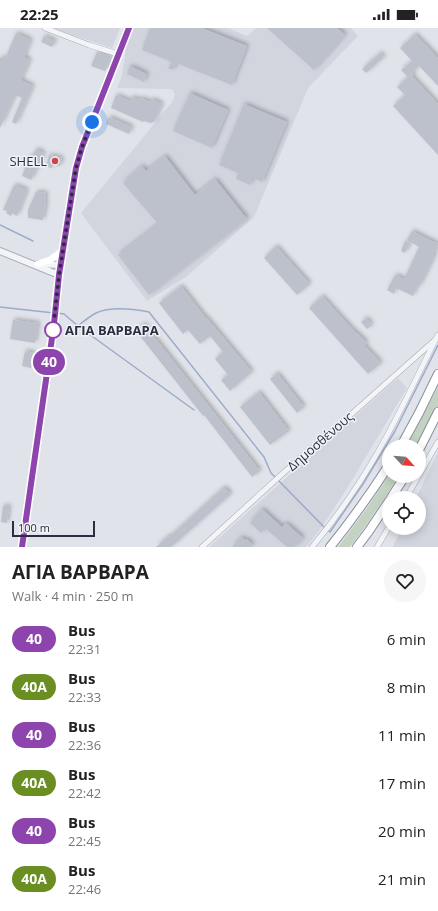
<!DOCTYPE html>
<meta charset="utf-8">
<style>
:root{--surface:#fff;--page:#f6f6f6;--text:#222;--muted:#767676}
body{margin:0;font-family:"Open Sans",sans-serif;background:var(--page);color:var(--text);height:100vh;display:flex;flex-direction:column;font-size:15px;white-space:nowrap}
*{box-sizing:border-box;margin:0}
p{font-size:13px;color:var(--muted)}
.icon{flex:none;width:22px;height:22px;fill:none;stroke:currentColor;stroke-width:2;stroke-linecap:round;stroke-linejoin:round}
.map{position:relative;height:519px;overflow:hidden}
.drawer{display:flex;flex-direction:column;background:var(--surface);flex:1}
.drawer>*{flex:none}
.badge{padding:0 8px;border-radius:13px;font-size:14px;line-height:26px}
.needle{width:26px;rotate:116deg}
.tools{position:absolute;left:382px;top:411px;display:grid;gap:8px}
.tools a{display:grid;place-items:center;width:44px;height:44px;border-radius:50%;background:var(--surface);box-shadow:0 2px 10px #0003;font-size:20px}
.scale{position:absolute;left:12px;bottom:10px;width:83px;box-sizing:border-box;padding-left:4px;border:2px solid #292f41;border-top:0;font-size:11px;line-height:14px;white-space:nowrap;color:#292f41;-webkit-text-stroke:3px #f0f2f7;paint-order:stroke}
.you{position:absolute;width:20px;height:20px;margin:-10px;border:3px solid #fff;border-radius:50%;background:#1a73e8;box-shadow:0 0 0 6px #1a73e833}
.map>.badge{position:absolute;translate:-50% -50%;box-shadow:0 0 0 2px #fff}
.round{display:grid;place-items:center;flex:none;width:42px;height:42px;border-radius:21px;background:var(--page)}
.summary{display:flex;align-items:center;justify-content:space-between;height:68px;padding:0 12px}
h1{font-size:19px;font-weight:700;line-height:30px}
ul{padding:0;list-style:none}
li{display:flex;align-items:center;gap:12px;height:48px;padding:0 12px}
li div{flex:1}
li b{display:block;font-size:15px}
li em{font-style:normal}
li .badge{min-width:44px;font-weight:700;text-align:center}
.status{display:flex;justify-content:space-between;align-items:center;height:28px;padding:0 20px;background:var(--surface);direction:ltr}
.status svg{height:11px;fill:currentColor}
.map>svg:first-child{display:block}
.built{fill:#d2d5de}
.green{fill:#c4d3c1}
.lines{fill:none;stroke-linecap:round;stroke-linejoin:round}
.stream{stroke:#9bacc9;stroke-width:1.5}
.building{fill:#bdc1cc;filter:url(#shadow)}
.minor-casing{stroke:#a9adb7;stroke-width:6}
.tertiary-casing{stroke:#a9adb7;stroke-width:8}
.trunk-casing{stroke:#888ea0;stroke-width:10}
.minor{stroke:#f3f4f7;stroke-width:5}
.tertiary{stroke:#f3f4f7;stroke-width:6}
.secondary{stroke:#fff;stroke-width:7}
.trunk{stroke:#fff;stroke-width:8}
.line-casing{stroke:#fff;stroke-width:9}
.line{stroke:#8e44ad;stroke-width:6}
.walk{stroke:#292f41;stroke-width:4;stroke-dasharray:0 7.2}
.poi-dot{fill:#ce4549;stroke:#f0f2f7;stroke-width:1.5}
.stop-dot{fill:#fff;stroke:#8e44ad;stroke-width:2}
.labels{text-anchor:middle;stroke-width:3;stroke-linejoin:round;paint-order:stroke}
.poi-label{font-size:13px;fill:#292f41;stroke:#f0f2f7;text-anchor:end}
.stop-label{font-size:13px;font-weight:bold;fill:#292f41;stroke:#f0f2f7;text-anchor:start}
.street-label{font-size:13px;fill:#292f41;stroke:#f0f2f7}
</style>
<div class="status"><b>22:25</b><svg viewBox="0 0 49 12"><path d="M0 12V9h3v3zM5 12V6h3v6zM10 12V3h3v9zM15 12V0h3v12zM26 1h20v11H26zM47 4h2v5h-2z"/></svg></div>
<div class="map">
<svg width="438" height="519" viewBox="0 0 438 519">
<defs>
<filter id="shadow"><feDropShadow dx="2" dy="-2" stdDeviation="2" flood-color="#0004"/></filter>
</defs>
<rect width="100%" height="100%" fill="#e0e3e9"/>
<g class="built">
<path d="M50,0H120L112,20Z"/>
<path d="M131,0H228L247,8L256,0H351L358,8L308,60L254,189L186,249L147,273L81,185L172,74L175,66L172,61L117,60L121,51L125,29V16Z"/>
<path d="M398,350L407,360L346,462L319,503L306,519H209Z"/>
<path d="M438,424V519H393L402,500H419V470H416Z"/>
</g>
<g class="green">
<path d="M438,359V378L417,418H407Z"/>
<path d="M389,447V448H399L364,500L350,519H338L365,483Z"/>
</g>
<g class="lines">
<g class="stream">
<path d="M0,197L33,213"/>
<path d="M0,279L54,285"/>
<path d="M57,285L64,286L78,298C84,293 90,288 96,285C111,278 133,281 149,284L264,429L271,445L276,450"/>
<path d="M78,298L194,382"/>
<path d="M279,453L325,500"/>
<path d="M328,502L330,504L363,456L395,403L438,317"/>
</g>
</g>
<g class="building">
<path d="M150,0H202L247,18L232,57L176,35L173,42L168,40L172,34L142,22Z"/>
<path d="M267,0H337L345,7L314,42Z"/>
<path d="M16,5L31,12L24,29L30,32L21,52L33,58L16,96L12,94L22,70L15,67L0,100V29L5,31Z"/>
<path d="M415,6L438,30V58L419,38L412,44L414,46L412,48L438,76V127L393,78L405,67L397,59L408,49L401,42L412,33L400,20Z"/>
<path d="M44,8L55,13L52,19L41,14Z"/>
<path d="M97,24L111,28L105,43L91,38Z"/>
<path d="M380,25L384,29L366,45L362,41Z"/>
<path d="M130,38L147,46L144,54L127,46Z"/>
<path d="M190,65L228,82L212,120L173,103Z"/>
<path d="M116,67L130,73L132,69L140,72L141,70L150,74L152,71L162,76L154,94L150,95L144,93L143,94L111,80Z"/>
<path d="M244,76L287,94L262,154L253,150L250,157L236,151L238,145L219,137Z"/>
<path d="M109,89L132,99L129,106L106,96Z"/>
<path d="M36,121L44,125L31,152L22,148L25,140H23L27,131L28,132L30,128L32,129Z"/>
<path d="M49,127L62,130L60,138L53,137L52,140L46,139Z"/>
<path d="M165,128L195,167L215,151L247,191L149,267L118,227L158,196L123,155L142,138L146,143Z"/>
<path d="M14,157L27,162L17,188L12,185L11,188L6,185L7,183L3,182Z"/>
<path d="M36,164L46,165L45,174L46,175L43,192L28,190V182Z"/>
<path d="M412,203L438,216V217L433,227H435L419,259L417,258L413,268L396,260L394,266L387,262L395,247L404,251L419,219L407,212Z"/>
<path d="M405,213L410,215L405,225L401,223Z"/>
<path d="M276,218L310,256L297,267L264,230Z"/>
<path d="M181,258L205,289H206L252,344L230,363L221,352L228,347L215,331L223,324L210,308L200,316L188,302L183,306L159,275Z"/>
<path d="M322,268L356,305V304L367,315L364,317L381,335L368,346L309,280Z"/>
<path d="M366,290L372,297L367,301L361,294Z"/>
<path d="M13,292L38,295L35,315L10,311Z"/>
<path d="M144,296L216,387L260,443L252,449L204,387L203,388L136,303Z"/>
<path d="M25,323L34,325L31,340L22,338Z"/>
<path d="M277,345L304,379L297,385L270,351Z"/>
<path d="M259,364L289,403L270,417L240,379Z"/>
<path d="M224,459L231,466L178,513L171,519H156L168,508L169,509Z"/>
<path d="M3,478H9L7,495L1,494Z"/>
<path d="M262,481L282,499L286,495L303,510L294,519H287L265,500L261,505L250,495Z"/>
<path d="M241,509L245,512L247,511L253,517L251,519H232Z"/>
</g>
<g class="lines">
<g class="minor-casing">
<g id="minor">
<path d="M45,0L89,17L118,26"/>
<path d="M406,470L438,414"/>
<path d="M202,519L301,429L321,413L435,312"/>
<path d="M312,519C337,489 359,457 378,424C400,386 418,346 438,307"/>
<path d="M377,519L389,499"/>
</g>
</g>
<g class="tertiary-casing">
<g id="tertiary">
<path d="M0,223L59,247"/>
<path d="M39,236L61,237"/>
</g>
</g>
<g class="trunk-casing">
<g id="trunk">
<path d="M401,418L419,385L438,346"/>
<path d="M419,422L438,384"/>
<path d="M391,470L405,448"/>
<path d="M330,519C351,493 371,465 389,437"/>
<path d="M357,519L369,503L389,473"/>
</g>
</g>
<use href="#minor" class="minor"/>
<use href="#tertiary" class="tertiary"/>
<g class="secondary">
<path d="M38,236L50,232L64,222"/>
<path d="M22,519L54,296L59,247L76,140L82,119L129,0"/>
</g>
<use href="#trunk" class="trunk"/>
</g>
<g class="lines">
<g class="line-casing">
<path id="line" d="M22,519L54,296L59,247L76,140L82,119L129,0"/>
</g>
<use href="#line" class="line"/>
<path class="walk" d="M53,302L59,247L76,140L82,119L92,94"/>
</g>
<circle class="poi-dot" cx="55" cy="133" r="4"/>
<circle class="stop-dot" cx="53" cy="302" r="8"/>
<g class="labels">
<g class="poi-label">
<text x="47" y="138">SHELL</text>
</g>
<g class="stop-label">
<text x="65" y="307">ΑΓΙΑ ΒΑΡΒΑΡΑ</text>
</g>
<g class="street-label">
<text transform="translate(320 413) rotate(-41)" y="5">Δημοσθένους</text>
</g>
</g>
</svg>
<div class="tools">
<a><svg class="needle" viewBox="-14 -14 28 28"><path d="M0-13l5 13h-10z" fill="#e53935"/><path d="M0 13l5-13h-10z" fill="#767676"/></svg></a>
<a><svg class="icon" aria-label="locate" viewBox="0 0 24 24"><circle cx="12" cy="12" r="6"/><path d="M12 2v4M12 18v4M2 12h4M18 12h4"/></svg></a>
</div>
<div class="scale">100 m</div>
<div class="you" style="left:92px;top:94px"></div>
<b class="badge" style="left:49px;top:334px;background:#8e44ad;color:#fff">40</b>
</div>
<section class="drawer">
<div class="summary"><div><h1>ΑΓΙΑ ΒΑΡΒΑΡΑ</h1><p>Walk · 4 min · 250 m</p></div><a class="round"><svg class="icon" aria-label="heart" viewBox="0 0 24 24"><path d="M12 20l-8-8c-3-5 5-10 8-4 3-6 11-1 8 4z"/></svg></a></div>
<ul>
<li><span class="badge" style="background:#8e44ad;color:#fff">40</span><div><b>Bus</b><p>22:31</p></div><em>6 min</em></li>
<li><span class="badge" style="background:#6b8e23;color:#fff">40Α</span><div><b>Bus</b><p>22:33</p></div><em>8 min</em></li>
<li><span class="badge" style="background:#8e44ad;color:#fff">40</span><div><b>Bus</b><p>22:36</p></div><em>11 min</em></li>
<li><span class="badge" style="background:#6b8e23;color:#fff">40Α</span><div><b>Bus</b><p>22:42</p></div><em>17 min</em></li>
<li><span class="badge" style="background:#8e44ad;color:#fff">40</span><div><b>Bus</b><p>22:45</p></div><em>20 min</em></li>
<li><span class="badge" style="background:#6b8e23;color:#fff">40Α</span><div><b>Bus</b><p>22:46</p></div><em>21 min</em></li>
</ul>
</section>
